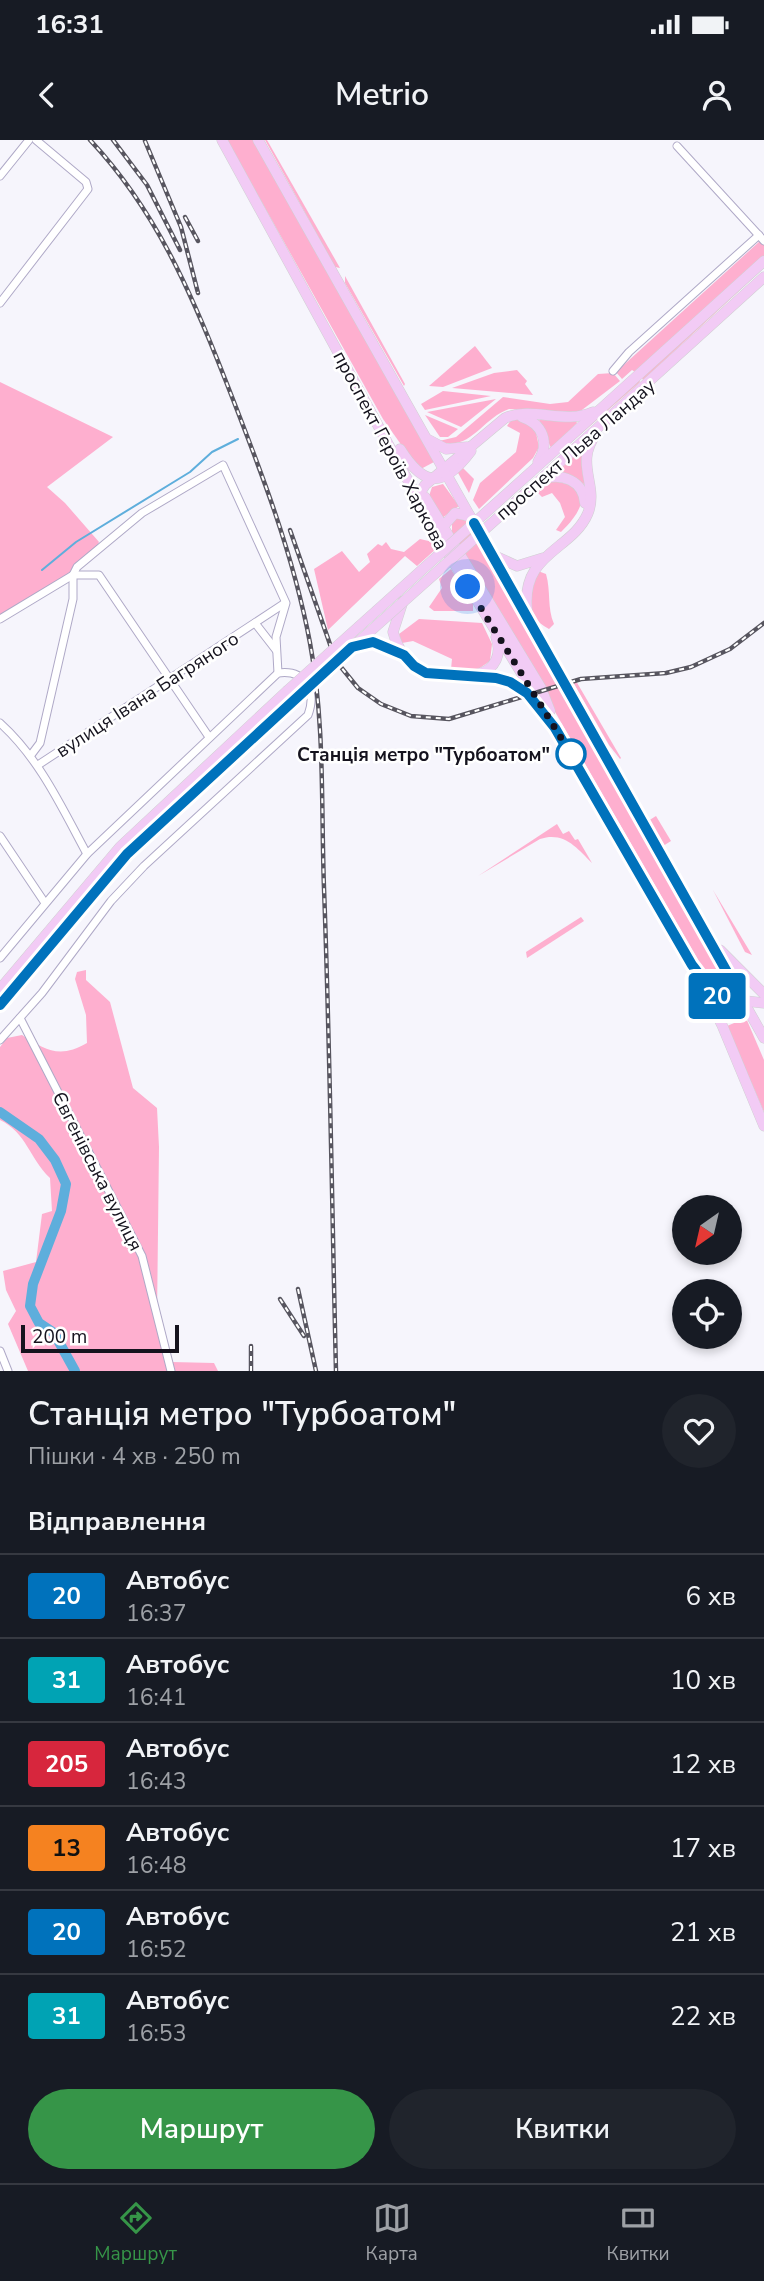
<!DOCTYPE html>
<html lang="uk">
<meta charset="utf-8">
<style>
:root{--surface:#171b24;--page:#20242c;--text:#f1f3f6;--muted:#9ea1a6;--line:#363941;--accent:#369548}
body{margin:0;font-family:"Nunito Sans",sans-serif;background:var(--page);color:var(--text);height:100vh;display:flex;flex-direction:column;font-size:26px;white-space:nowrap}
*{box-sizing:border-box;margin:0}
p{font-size:23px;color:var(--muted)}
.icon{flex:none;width:38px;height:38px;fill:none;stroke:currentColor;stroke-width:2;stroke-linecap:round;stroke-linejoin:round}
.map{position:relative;height:1231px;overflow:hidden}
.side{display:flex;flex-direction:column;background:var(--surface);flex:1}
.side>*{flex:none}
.badge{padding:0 14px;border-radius:5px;font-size:24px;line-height:46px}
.needle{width:46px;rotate:214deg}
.fabs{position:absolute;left:672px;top:1055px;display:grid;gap:14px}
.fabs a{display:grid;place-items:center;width:70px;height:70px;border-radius:50%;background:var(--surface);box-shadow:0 4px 10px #0003;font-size:35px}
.scale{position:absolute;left:21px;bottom:18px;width:158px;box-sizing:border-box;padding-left:7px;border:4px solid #15131e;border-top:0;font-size:19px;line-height:24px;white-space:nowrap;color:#15131e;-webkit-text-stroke:5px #fff;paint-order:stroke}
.you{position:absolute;width:35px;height:35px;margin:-18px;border:5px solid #fff;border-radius:50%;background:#1a73e8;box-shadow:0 0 0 10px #1a73e833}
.map>.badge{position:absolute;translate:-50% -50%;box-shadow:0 0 0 4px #fff}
h2{padding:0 28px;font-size:26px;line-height:63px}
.round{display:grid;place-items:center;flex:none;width:74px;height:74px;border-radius:37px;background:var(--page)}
.headline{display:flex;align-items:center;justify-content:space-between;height:119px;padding:0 28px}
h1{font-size:33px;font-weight:600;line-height:52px}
.cta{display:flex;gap:14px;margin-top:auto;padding:14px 28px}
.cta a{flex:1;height:80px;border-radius:42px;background:var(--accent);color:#fff;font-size:28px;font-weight:600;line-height:80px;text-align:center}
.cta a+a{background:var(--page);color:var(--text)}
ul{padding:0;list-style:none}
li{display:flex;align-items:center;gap:21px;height:84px;padding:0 28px;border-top:2px solid var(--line)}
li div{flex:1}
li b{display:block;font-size:26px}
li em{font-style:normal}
li .badge{min-width:77px;font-weight:700;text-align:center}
.status{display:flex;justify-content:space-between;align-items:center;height:49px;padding:0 35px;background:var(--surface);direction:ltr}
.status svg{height:19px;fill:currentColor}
header{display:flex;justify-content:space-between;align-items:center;height:91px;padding:0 28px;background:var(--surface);font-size:32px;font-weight:600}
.tabs{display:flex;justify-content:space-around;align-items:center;height:98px;border-top:2px solid var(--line);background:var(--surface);font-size:19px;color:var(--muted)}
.tabs a{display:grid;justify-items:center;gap:4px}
.tabs .current{color:var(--accent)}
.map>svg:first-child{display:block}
.green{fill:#feafcf}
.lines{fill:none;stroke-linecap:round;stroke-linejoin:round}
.stream{stroke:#5eaedc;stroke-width:2}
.river{stroke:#5eaedc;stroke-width:10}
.minor-casing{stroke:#afa9c7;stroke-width:9}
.major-casing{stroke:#d0d0d2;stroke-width:11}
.minor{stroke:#fff;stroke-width:7}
.major{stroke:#f2cbf5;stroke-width:10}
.rail-casing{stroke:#57555f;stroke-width:4.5}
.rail{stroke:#fff;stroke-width:2;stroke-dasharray:5;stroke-linecap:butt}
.major-bridge-casing{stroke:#d0d0d2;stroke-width:11;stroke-linecap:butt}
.major-bridge{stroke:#f2cbf5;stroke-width:10}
.line-casing{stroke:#fff;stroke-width:16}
.line{stroke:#0072bc;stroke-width:10}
.walk{stroke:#15131e;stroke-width:7;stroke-dasharray:0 12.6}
.stop-dot{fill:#fff;stroke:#0072bc;stroke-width:3.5}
.labels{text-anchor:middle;stroke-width:5;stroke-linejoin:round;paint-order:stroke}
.street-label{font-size:19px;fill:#15131e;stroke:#fff}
.stop-label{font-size:19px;font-weight:bold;fill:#15131e;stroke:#fff;text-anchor:end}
</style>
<div class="status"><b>16:31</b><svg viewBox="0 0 49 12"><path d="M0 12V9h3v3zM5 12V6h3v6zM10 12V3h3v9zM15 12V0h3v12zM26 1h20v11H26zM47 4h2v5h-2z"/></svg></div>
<header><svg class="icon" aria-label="back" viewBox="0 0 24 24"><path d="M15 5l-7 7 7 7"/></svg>Metrio<svg class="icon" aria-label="person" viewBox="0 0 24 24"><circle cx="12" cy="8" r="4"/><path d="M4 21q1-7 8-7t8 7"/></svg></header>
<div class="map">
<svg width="764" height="1231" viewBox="0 0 764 1231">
<rect width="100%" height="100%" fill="#f6f5fc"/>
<g class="green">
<path d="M227,0H253L434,322L419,330L383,279Z"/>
<path d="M265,0H267L340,128L335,127Z"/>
<path d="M760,101L764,105V118L635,232L632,230L622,239L616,232Z"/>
<path d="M764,128L643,240L642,238Z"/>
<path d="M345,136L405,244L404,246L345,143Z"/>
<path d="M475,206L492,228L443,247L429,246Z"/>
<path d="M517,230L527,241L525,244L533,255L452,248L494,233Z"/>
<path d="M613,233L620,241L578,273L509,269C482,278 470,313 439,301L456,297L503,257L550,264L568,262L598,234Z"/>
<path d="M639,240L640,242L548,323Z"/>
<path d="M0,242L113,297L47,347L65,363L99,402L97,406L73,435L0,479Z"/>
<path d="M443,251L491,256L425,270L421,264Z"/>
<path d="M496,259L461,287L427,272Z"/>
<path d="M425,275L458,289L448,297H440Z"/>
<path d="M511,280H519L535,288L539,307L533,318L479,369L473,360L480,343L516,312L520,293L507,286Z"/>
<path d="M539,280L576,281L577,283L551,308Z"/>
<path d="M584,307L585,342L584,344L557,332Z"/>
<path d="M461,326L474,339L469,353L457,331Z"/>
<path d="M551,341C593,345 586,368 561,392L556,390L565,377L560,363L552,353L542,357L536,351Z"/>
<path d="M443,344L459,366L442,378L429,356L432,347Z"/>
<path d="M458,377L468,382L727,840L728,848L724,852L713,846L452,393V383Z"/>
<path d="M420,399L433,402L437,408L417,426L405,416L328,490L314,429L342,411L359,432L370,422L367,414L378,404L382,406L386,402L391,409L404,412Z"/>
<path d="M451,429L473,464V471H434L429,467L442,448L439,439Z"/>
<path d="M538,431L546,434C551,451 547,468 554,484L549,489C523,475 529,454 538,431Z"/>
<path d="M419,479L482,483L492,504L490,521L477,530L451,529L452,519L413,501L402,503L399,494Z"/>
<path d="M576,541L621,618L620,619L609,605L573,542Z"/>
<path d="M656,676L671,701L663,706L648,681Z"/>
<path d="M557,684L563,694L569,691L575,700L578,699L592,723C577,708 564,691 540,699L478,736Z"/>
<path d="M713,750L752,815L745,812Z"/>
<path d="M581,777L584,781L527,818L526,812Z"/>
<path d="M86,830V840L110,862L133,948L157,968L159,1007L157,1177L172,1222L214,1223L218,1231H28L8,1184L16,1171L6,1150L3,1131L36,1122L42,1074L52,1071L50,1038C29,1018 27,993 0,980V907L7,898L22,895C45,910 60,919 87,903L86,875L75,839L77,832Z"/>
<path d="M736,865L743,872L726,880L724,871Z"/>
<path d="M746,878L764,920V972L727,886Z"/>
</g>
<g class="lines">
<path class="stream" d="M42,430L76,402L190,332L212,312L238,299"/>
<path class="river" d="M0,972L39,999L55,1020L66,1044L61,1071L33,1144L30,1166L39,1183L54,1193L75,1231"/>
<g class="minor-casing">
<g id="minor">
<path d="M677,6L764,101"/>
<path d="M0,36L29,0"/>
<path d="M0,163L88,49L86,42L36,0"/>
<path d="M613,231L629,212L759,95"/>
<path d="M0,479L73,435L77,427L142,373L223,325L286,463L276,497L278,533"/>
<path d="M255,483L276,510"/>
<path d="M0,583C40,619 62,668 87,714"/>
<path d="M31,615L40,603L73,459V435H99L209,597"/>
<path d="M38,625L285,463"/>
<path d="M0,696L45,763"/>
<path d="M0,818L87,714L278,533C305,529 317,551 308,575L144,726L111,761L42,853L0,900"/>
<path d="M20,878L142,1116L171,1231"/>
<path d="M0,1211L8,1231"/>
</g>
</g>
<g class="major-casing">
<g id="major">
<path d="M222,0L446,410L555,588L692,825L722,885L764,986"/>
<path d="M258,0L764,898"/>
<path d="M522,277C543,284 550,303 538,322"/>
<path d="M429,300L446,309L467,307"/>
<path d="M400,309C425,349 444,347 471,311"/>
<path d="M531,332L764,121"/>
<path d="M542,339C562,333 583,340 585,363"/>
<path d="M539,341L764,137"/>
<path d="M425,357L541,548L550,571"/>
<path d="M421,361L420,353L425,345L505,278C533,266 564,285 593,272"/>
<path d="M441,389L455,373L470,376"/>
<path d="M495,416L517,426L543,418"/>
<path d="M403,461L393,492C413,566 493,511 533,560"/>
<path d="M527,470C521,412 572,411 588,373C599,345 574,324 596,294"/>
<path d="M352,507L373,502L404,515"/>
<path d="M478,534C496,529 502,514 496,497"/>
<path d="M720,810L764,854"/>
<path d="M706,841L720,858L764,863"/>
<path d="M0,849L120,707L287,551"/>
<path d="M0,865L127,714L293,560"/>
</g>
</g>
<use href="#minor" class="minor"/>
<use href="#major" class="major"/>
<g class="rail-casing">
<g id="rail">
<path d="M90,0C155,69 191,152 225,239C259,326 293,412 310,503C325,583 321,667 324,748C330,909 332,1070 336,1231"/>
<path d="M113,0L147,45L180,110"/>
<path d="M145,1L181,87L198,153"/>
<path d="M185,77L198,101"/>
<path d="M290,390L332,510"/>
<path d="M336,521L358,548L381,564L411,576L449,579L581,539L666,533L691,527L730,509L764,483"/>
<path d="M298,1149L316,1231"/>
<path d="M280,1159L304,1196"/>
<path d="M251,1206V1231"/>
</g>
</g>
<use href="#rail" class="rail"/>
<g class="major-bridge-casing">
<g id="major-bridge">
<path d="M287,551L531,332"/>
<path d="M293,560L539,341"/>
</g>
</g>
<use href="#major-bridge" class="major-bridge"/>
</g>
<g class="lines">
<g class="line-casing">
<path id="line" d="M0,865L127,714L352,507L373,502L404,515L414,526L426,533L496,538L510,542L527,553L555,588L692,825C708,844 712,864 740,855L474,383"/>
</g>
<use href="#line" class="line"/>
<path class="walk" d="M468,447L571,614"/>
</g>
<circle class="stop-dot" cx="571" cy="614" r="14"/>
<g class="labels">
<g class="street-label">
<text transform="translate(575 309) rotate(-41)" y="7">проспект Льва Ландау</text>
<text transform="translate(391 310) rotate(62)" y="7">проспект Героїв Харкова</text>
<text transform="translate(147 554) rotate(-33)" y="7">вулиця Івана Багряного</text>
<text transform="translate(98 1031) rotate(63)" y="7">Євгенівська вулиця</text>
</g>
<g class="stop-label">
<text x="550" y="621">Станція метро "Турбоатом"</text>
</g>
</g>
</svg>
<div class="fabs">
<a><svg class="needle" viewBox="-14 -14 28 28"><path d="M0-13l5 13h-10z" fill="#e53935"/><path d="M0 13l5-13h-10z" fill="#9ea1a6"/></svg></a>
<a><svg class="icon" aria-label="locate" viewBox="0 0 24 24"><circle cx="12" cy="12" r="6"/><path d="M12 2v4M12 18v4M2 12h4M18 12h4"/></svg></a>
</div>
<div class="scale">200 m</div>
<div class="you" style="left:468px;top:447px"></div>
<b class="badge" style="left:717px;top:856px;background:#0072bc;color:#fff">20</b>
</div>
<section class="side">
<div class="headline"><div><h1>Станція метро &quot;Турбоатом&quot;</h1><p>Пішки · 4 хв · 250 m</p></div><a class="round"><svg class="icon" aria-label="heart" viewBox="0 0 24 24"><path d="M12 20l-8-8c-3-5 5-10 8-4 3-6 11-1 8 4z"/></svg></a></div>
<h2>Відправлення</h2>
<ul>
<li><span class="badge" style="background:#0072bc;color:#fff">20</span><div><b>Автобус</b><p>16:37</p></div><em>6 хв</em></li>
<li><span class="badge" style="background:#00a3b4;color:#fff">31</span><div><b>Автобус</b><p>16:41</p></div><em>10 хв</em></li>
<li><span class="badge" style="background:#d7263d;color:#fff">205</span><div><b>Автобус</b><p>16:43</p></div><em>12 хв</em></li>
<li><span class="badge" style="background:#f58220;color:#111">13</span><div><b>Автобус</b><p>16:48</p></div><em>17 хв</em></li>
<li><span class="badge" style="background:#0072bc;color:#fff">20</span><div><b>Автобус</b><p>16:52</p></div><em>21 хв</em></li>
<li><span class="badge" style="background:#00a3b4;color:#fff">31</span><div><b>Автобус</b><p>16:53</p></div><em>22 хв</em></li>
</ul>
<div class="cta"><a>Маршрут</a><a>Квитки</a></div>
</section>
<nav class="tabs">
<a class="current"><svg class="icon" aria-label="directions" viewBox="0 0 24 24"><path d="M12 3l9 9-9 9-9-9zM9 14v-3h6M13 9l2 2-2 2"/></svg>Маршрут</a>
<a><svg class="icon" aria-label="map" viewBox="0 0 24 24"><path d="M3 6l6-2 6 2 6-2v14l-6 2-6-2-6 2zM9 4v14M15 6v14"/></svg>Карта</a>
<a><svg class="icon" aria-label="tickets" viewBox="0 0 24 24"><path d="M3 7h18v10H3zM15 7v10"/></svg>Квитки</a>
</nav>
